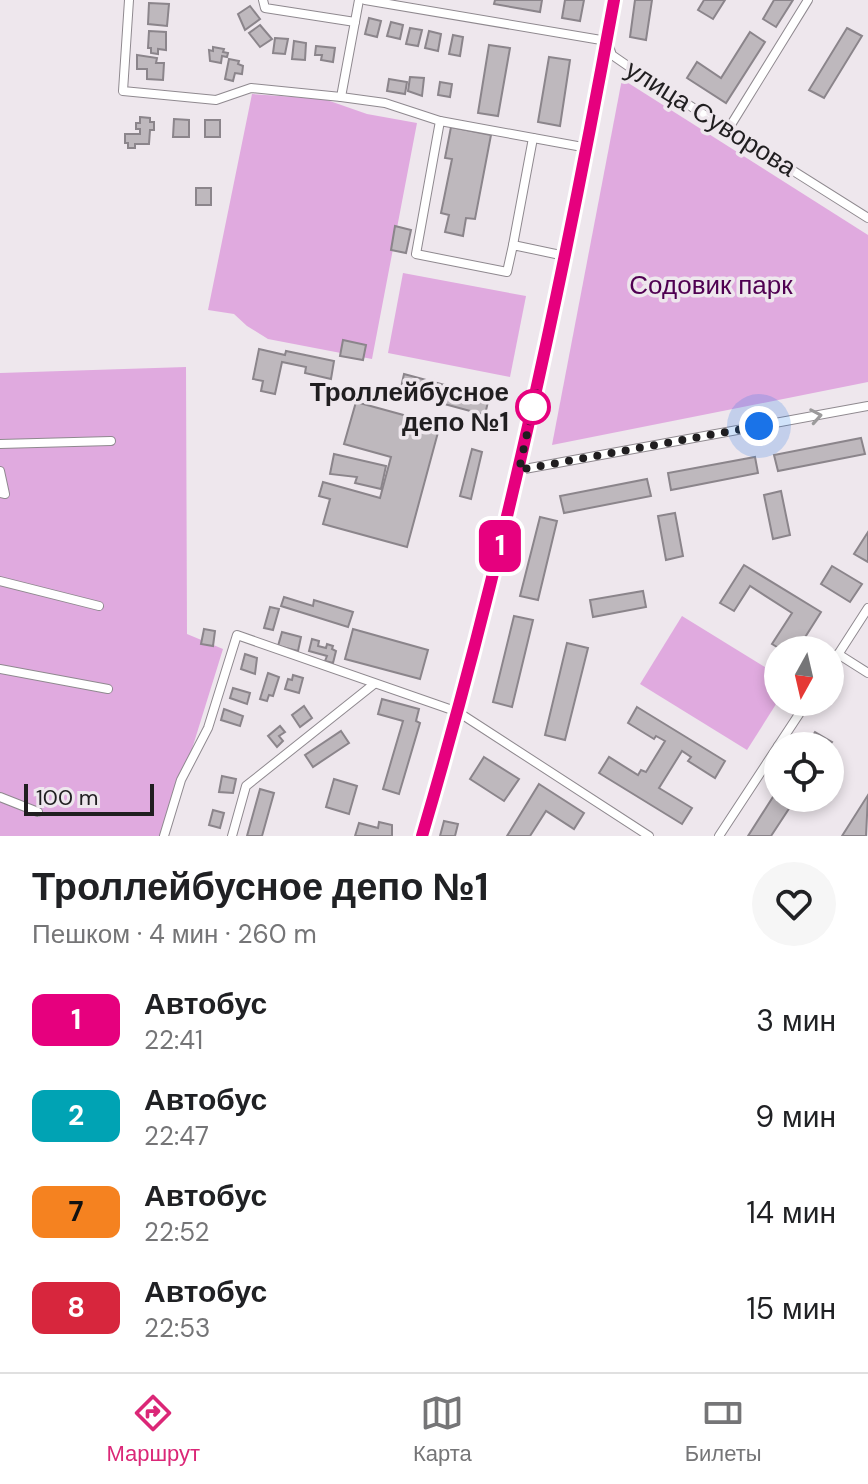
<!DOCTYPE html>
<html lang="ru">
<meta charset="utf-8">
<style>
:root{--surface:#fff;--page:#f6f6f6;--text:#202124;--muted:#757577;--line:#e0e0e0;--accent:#db2777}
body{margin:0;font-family:"DM Sans",sans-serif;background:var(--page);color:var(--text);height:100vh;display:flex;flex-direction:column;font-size:30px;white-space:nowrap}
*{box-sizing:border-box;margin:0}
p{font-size:26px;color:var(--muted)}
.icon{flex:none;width:44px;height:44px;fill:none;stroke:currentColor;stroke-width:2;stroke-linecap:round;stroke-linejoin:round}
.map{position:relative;height:836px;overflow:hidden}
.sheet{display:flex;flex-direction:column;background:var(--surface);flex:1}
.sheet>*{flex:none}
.badge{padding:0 16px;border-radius:12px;font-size:28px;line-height:52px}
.needle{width:52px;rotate:188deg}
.buttons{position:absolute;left:764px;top:636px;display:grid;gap:16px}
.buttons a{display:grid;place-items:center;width:80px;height:80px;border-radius:50%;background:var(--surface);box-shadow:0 4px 12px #0003;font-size:40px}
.scale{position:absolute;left:24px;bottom:20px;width:130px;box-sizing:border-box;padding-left:8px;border:4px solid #201e20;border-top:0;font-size:22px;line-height:28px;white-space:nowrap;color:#201e20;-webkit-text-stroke:6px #eee7ed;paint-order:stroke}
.you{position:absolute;width:40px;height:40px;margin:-20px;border:6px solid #fff;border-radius:50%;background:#1a73e8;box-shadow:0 0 0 12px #1a73e833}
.map>.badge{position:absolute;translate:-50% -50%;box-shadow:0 0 0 4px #fff}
.round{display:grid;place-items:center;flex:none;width:84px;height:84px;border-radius:42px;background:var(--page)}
.overview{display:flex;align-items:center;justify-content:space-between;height:136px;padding:0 32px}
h1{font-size:38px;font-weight:700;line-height:60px}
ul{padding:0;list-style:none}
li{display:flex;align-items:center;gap:24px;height:96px;padding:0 32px}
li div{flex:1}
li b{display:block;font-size:30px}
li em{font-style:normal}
li .badge{min-width:88px;font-weight:700;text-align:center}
.tabs{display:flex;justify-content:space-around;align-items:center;height:112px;border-top:2px solid var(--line);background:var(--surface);font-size:22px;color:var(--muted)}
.tabs a{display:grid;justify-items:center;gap:4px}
.tabs .current{color:var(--accent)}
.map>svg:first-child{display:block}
.green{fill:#e0aadf}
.building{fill:#beb8bd;stroke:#8b858b;stroke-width:2}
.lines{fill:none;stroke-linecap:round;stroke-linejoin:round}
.street-casing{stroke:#8f898f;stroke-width:10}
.primary-casing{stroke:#8f898f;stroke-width:14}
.street{stroke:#fff;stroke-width:8}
.primary{stroke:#fff;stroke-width:12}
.oneway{stroke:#9b9a9b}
.line-casing{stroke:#fff;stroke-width:18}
.line{stroke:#e6007e;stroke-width:12}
.walk{stroke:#201e20;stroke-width:8;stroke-dasharray:0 14.4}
.stop-dot{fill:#fff;stroke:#e6007e;stroke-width:4}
.labels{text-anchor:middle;stroke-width:7;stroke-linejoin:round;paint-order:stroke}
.street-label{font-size:26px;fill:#201e20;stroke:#eee7ed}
.park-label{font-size:26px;fill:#4f0051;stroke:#eee7ed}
.stop-label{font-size:26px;font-weight:bold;fill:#201e20;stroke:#eee7ed;text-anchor:end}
</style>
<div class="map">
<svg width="868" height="836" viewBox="0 0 868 836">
<rect width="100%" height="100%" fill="#eee7ed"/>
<g class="green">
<path d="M622,79L868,235V382L552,445Z"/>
<path d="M252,94L324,99L367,114L417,123L372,359L268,339L247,326L234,314L208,310Z"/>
<path d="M403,273L526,296L510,377L388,353Z"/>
<path d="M186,367L187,634L223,649L165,836H0V373Z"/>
<path d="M682,616L778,675V701L747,750L640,684Z"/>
</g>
<g class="building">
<path d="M495,0H542L540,12L494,4Z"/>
<path d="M565,0H584L580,21L562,18Z"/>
<path d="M635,0H652L646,40L630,37Z"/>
<path d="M704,0H725L713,19L698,10Z"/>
<path d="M774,0H793L776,27L763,19Z"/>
<path d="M149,3L169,4L167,26L148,24Z"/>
<path d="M250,6L260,19L245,30L238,14Z"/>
<path d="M369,18L381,21L377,37L365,34Z"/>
<path d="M391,22L403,25L400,39L387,36Z"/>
<path d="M260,25L272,39L260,47L249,33Z"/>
<path d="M410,28L422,30L418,46L406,44Z"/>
<path d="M847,28L862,36L824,98L809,90Z"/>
<path d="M149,31L166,32V50L158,49V54L151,53V48H148Z"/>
<path d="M429,31L441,34L438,51L425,48Z"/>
<path d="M750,32L765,42L726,103L687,78L697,62L721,78Z"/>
<path d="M453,35L463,37L460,56L449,54Z"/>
<path d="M275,38L288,39L285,54L273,53Z"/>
<path d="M294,41L306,43L305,60L292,59Z"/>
<path d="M489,45L510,48L498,116L478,113Z"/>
<path d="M316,46L335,48L333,62L321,60L322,55H315Z"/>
<path d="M213,47L224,49L223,52L228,53L227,57L222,56L221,63L210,61L209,50L213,51Z"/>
<path d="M137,55L157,58L156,63H164L163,80L147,79V69H137Z"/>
<path d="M549,57L570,60L560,126L538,122Z"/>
<path d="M229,59L239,61L238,64L243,66L242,74L235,73L233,81L225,79Z"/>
<path d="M410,77L424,78L422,96L408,91Z"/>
<path d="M389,79L407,82L405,94L387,91Z"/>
<path d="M440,82L452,84L450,97L438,95Z"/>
<path d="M140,117L150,118V122H154V130H150L149,144H135V148H128V143H125V134H140V129H136V123H140Z"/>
<path d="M174,119L189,120V137H173Z"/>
<rect x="205" y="120" width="15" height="17"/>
<path d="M451,127L491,135L475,219L466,218L463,236L445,232L449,215L441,213L452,159L445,158Z"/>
<rect x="196" y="188" width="15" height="17"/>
<path d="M395,226L411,230L406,253L391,250Z"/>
<path d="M343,340L366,345L363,360L340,356Z"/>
<path d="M259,349L285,355L286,351L334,361L331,379L305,373L306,367L282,362L275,394L261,391L263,381L253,379Z"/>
<path d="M404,374L489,397L485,415L400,392Z"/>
<path d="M356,402L440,425L407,547L323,524L330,499L319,496L323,482L380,498L391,457L344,444Z"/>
<path d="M861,438L865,454L778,471L774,455Z"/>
<path d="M472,449L482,452L471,499L460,496Z"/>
<path d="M334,454L386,466L381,489L355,483L357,477L330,474Z"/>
<path d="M755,457L758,473L671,490L668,473Z"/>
<path d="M647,479L651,496L564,513L560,496Z"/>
<path d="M781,491L790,535L773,539L764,495Z"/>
<path d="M675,513L683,556L666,560L658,516Z"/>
<path d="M540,517L557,521L538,600L520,596Z"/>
<path d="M868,532V562L854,554Z"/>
<path d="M744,565L821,612L797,650H782L772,644L792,613L750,586L734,611L720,603Z"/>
<path d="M832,566L862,584L850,602L821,584Z"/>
<path d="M643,591L646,607L593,617L590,600Z"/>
<path d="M284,597L313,606L314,600L353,612L348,627L281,606Z"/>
<path d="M270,607L279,609L273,630L264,628Z"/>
<path d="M514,616L533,620L512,707L493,702Z"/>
<path d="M204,629L215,631L213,646L201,644Z"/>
<path d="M353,629L428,650L420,679L345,659Z"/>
<path d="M282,632L301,637L298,651L278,646Z"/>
<path d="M312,639L319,641L318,646L326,648L327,644L333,646L332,649L336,651L333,663L325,661L327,656L309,651Z"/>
<path d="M567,643L588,648L565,740L545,735Z"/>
<path d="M245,654L257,658L255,674L241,669Z"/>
<path d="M268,673L279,677L273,696L269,695L267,701L260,699Z"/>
<path d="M293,675L303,678L299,693L285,689L288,679L292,680Z"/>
<path d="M233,688L250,693L247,704L230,698Z"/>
<path d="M382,699L419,709L416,721L420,723L399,794L383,789L403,721L378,714Z"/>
<path d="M304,706L312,718L300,727L292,715Z"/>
<path d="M637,707L725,761L715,778L688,761L691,757L682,751L659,788L692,808L682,824L599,773L609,757L638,775L641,770L646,772L665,741L656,736L654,739L628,723Z"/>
<path d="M224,709L243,716L240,726L221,720Z"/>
<path d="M280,726L285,732L279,736L283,741L277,747L268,736Z"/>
<path d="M341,731L349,743L313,767L305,755Z"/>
<path d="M815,732L832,742L829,746H806Z"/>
<path d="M484,757L519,779L504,801L470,779Z"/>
<path d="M222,776L236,779L233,793L219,792Z"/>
<path d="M334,779L357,786L349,814L326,807Z"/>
<path d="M539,784L584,813L574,829L546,811L530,836H507Z"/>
<path d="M260,789L274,793L262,836H247Z"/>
<path d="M778,789V798H796L771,836H748Z"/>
<path d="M868,795L866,836H842Z"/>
<path d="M213,810L224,813L220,828L209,825Z"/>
<path d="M444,821L458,824L455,836H440Z"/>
<path d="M379,822L392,825V836H355L359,823L378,828Z"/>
</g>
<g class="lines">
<g class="street-casing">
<g id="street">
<path d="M129,0L123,91L216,100L251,88L341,97L385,103L440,121L588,148"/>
<path d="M263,0L265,8L355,22"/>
<path d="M365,0L607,41L612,55L638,73L868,218"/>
<path d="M341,97L359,0"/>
<path d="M440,121L416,254L507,272L513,245L565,256"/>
<path d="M729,128L808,0"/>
<path d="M513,245L533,138"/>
<path d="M0,444L111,441"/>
<path d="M519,470L868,406"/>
<path d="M0,471L5,494L0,493"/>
<path d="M0,581L99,606"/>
<path d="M838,654L868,673"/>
<path d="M830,667L868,608"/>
<path d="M0,669L108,689"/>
<path d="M778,746L807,702"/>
<path d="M0,797L38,812"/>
<path d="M164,836L181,780L208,728L237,635L458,712L649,836"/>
<path d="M232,836L246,786L374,684"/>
<path d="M719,836L778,746"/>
</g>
</g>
<g class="primary-casing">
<path id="primary" d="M422,836C502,561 563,282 614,0"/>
</g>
<use href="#street" class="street"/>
<use href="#primary" class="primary"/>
</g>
<defs><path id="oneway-chevron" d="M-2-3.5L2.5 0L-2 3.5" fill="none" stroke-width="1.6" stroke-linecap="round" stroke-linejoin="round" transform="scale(2)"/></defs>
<use class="oneway" href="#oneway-chevron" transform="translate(816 416) rotate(-10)"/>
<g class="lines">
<g class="line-casing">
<path id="line" d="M422,836C503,561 563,282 614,0"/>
</g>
<use href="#line" class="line"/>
<path class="walk" d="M533,407L536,393L519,470L759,426"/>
</g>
<circle class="stop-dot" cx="533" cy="407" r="16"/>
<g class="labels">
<g class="street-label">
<text transform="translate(711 118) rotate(32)" y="9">улица Суворова</text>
</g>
<g class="park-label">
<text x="711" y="294">Содовик парк</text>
</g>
<g class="stop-label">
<text x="509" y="401">Троллейбусное<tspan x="509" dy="30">депо №1</tspan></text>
</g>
</g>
</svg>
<div class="buttons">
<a><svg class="needle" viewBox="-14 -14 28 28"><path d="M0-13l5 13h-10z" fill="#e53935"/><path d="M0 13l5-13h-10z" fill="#757577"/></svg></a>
<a><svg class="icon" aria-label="locate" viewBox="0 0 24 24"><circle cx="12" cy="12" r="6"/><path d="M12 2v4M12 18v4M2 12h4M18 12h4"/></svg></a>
</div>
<div class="scale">100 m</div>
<div class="you" style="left:759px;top:426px"></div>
<b class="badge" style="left:500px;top:546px;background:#e6007e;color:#fff">1</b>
</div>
<section class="sheet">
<div class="overview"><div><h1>Троллейбусное депо №1</h1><p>Пешком · 4 мин · 260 m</p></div><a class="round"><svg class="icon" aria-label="heart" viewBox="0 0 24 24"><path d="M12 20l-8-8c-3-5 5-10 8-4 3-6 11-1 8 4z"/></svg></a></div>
<ul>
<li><span class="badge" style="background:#e6007e;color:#fff">1</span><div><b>Автобус</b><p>22:41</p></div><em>3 мин</em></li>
<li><span class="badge" style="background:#00a3b4;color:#fff">2</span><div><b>Автобус</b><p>22:47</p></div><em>9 мин</em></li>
<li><span class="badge" style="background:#f58220;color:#111">7</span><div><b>Автобус</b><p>22:52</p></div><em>14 мин</em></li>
<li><span class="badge" style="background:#d7263d;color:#fff">8</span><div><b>Автобус</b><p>22:53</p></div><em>15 мин</em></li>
</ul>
</section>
<nav class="tabs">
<a class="current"><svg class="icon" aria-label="directions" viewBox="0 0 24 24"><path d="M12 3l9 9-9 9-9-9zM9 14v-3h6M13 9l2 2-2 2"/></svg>Маршрут</a>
<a><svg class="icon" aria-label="map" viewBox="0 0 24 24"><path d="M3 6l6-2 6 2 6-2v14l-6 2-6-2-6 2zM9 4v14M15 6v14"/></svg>Карта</a>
<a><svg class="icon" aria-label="tickets" viewBox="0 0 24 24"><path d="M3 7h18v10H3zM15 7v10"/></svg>Билеты</a>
</nav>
